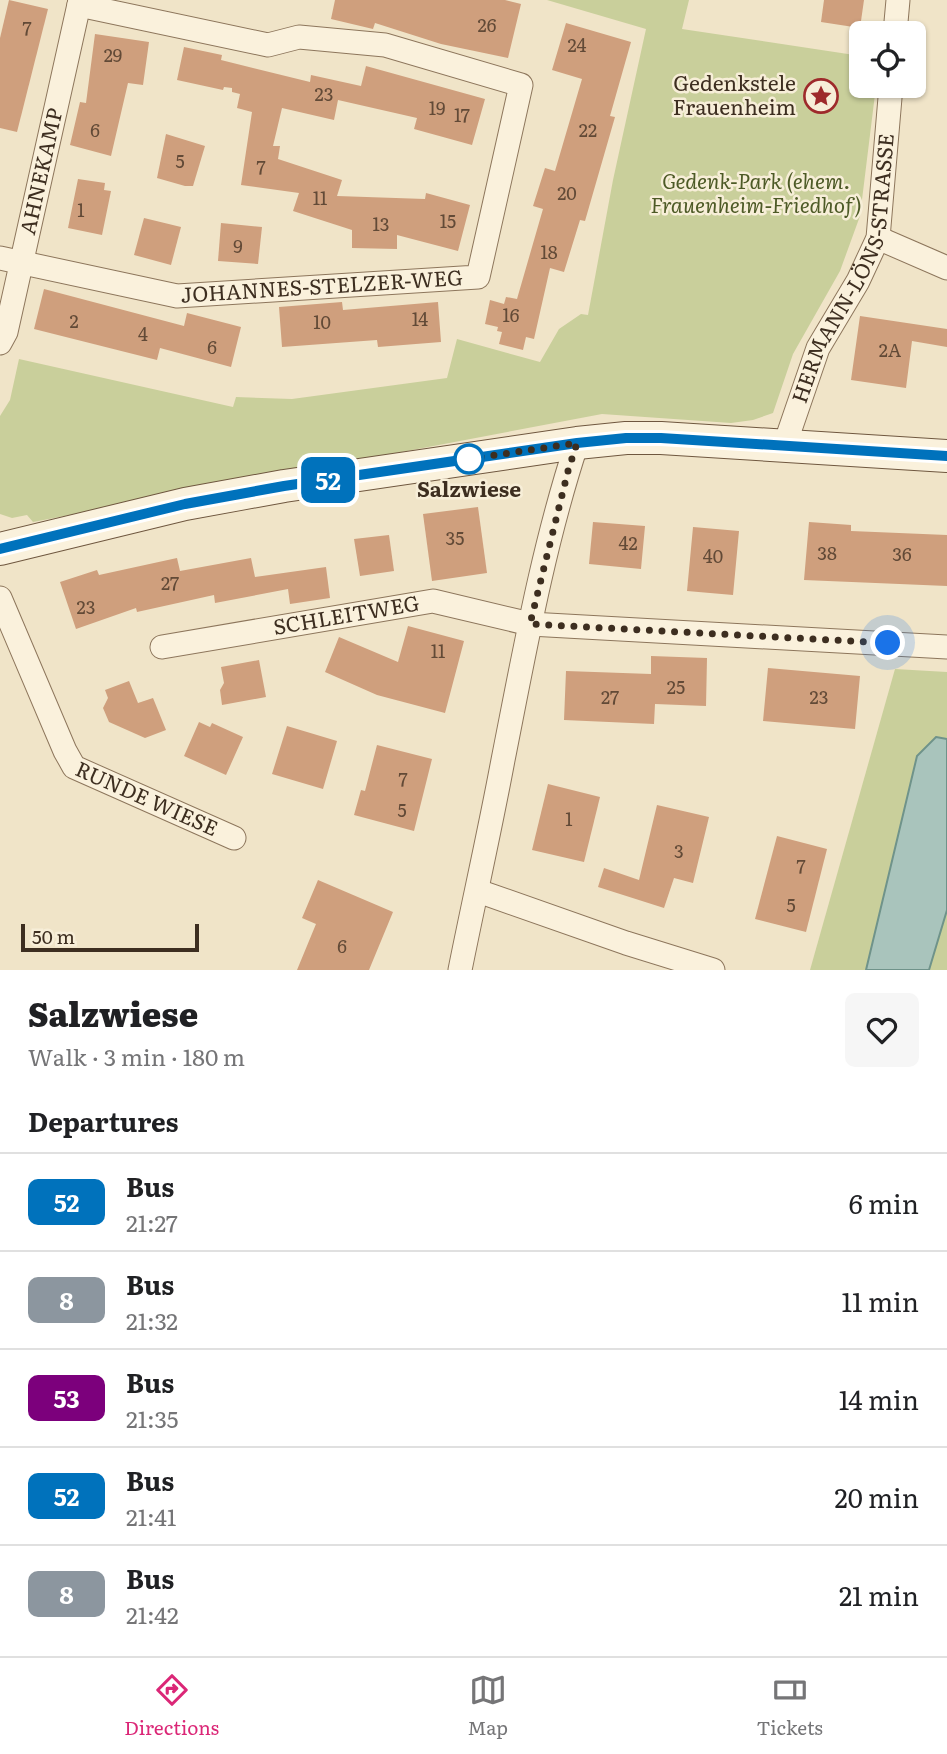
<!DOCTYPE html>
<meta charset="utf-8">
<style>
:root{--surface:#fff;--page:#f6f6f6;--text:#202124;--muted:#757577;--line:#e0e0e0;--accent:#db2777}
body{margin:0;font-family:Literata,serif;background:var(--page);color:var(--text);height:100vh;display:flex;flex-direction:column;font-size:26px;white-space:nowrap}
*{box-sizing:border-box;margin:0}
p{font-size:23px;color:var(--muted)}
.icon{flex:none;width:38px;height:38px;fill:none;stroke:currentColor;stroke-width:2;stroke-linecap:round;stroke-linejoin:round}
.map{position:relative;height:970px;overflow:hidden}
.details{display:flex;flex-direction:column;background:var(--surface);flex:1}
.details>*{flex:none}
.badge{padding:0 14px;border-radius:10px;font-size:24px;line-height:46px}
.buttons{position:absolute;left:849px;top:21px;display:grid;gap:14px}
.buttons a{display:grid;place-items:center;width:77px;height:77px;border-radius:10px;background:var(--surface);box-shadow:0 2px 5px #0004;font-size:35px}
.scale{position:absolute;left:21px;bottom:18px;width:178px;box-sizing:border-box;padding-left:7px;border:4px solid #3d2e20;border-top:0;font-size:19px;line-height:24px;white-space:nowrap;color:#3d2e20;-webkit-text-stroke:5px #f7eed8;paint-order:stroke}
.you{position:absolute;width:35px;height:35px;margin:-18px;border:5px solid #fff;border-radius:50%;background:#1a73e8;box-shadow:0 0 0 10px #1a73e833}
.map>.badge{position:absolute;translate:-50% -50%;box-shadow:0 0 0 4px #fff}
h2{padding:0 28px;font-size:26px;line-height:63px}
.round{display:grid;place-items:center;flex:none;width:74px;height:74px;border-radius:10px;background:var(--page)}
.summary{display:flex;align-items:center;justify-content:space-between;height:119px;padding:0 28px}
h1{font-size:33px;font-weight:800;line-height:52px}
ul{padding:0;list-style:none}
li{display:flex;align-items:center;gap:21px;height:98px;padding:0 28px;border-top:2px solid var(--line)}
li div{flex:1}
li b{display:block;font-size:26px}
li em{font-style:normal}
li .badge{min-width:77px;font-weight:700;text-align:center}
.tab-bar{display:flex;justify-content:space-around;align-items:center;height:98px;border-top:2px solid var(--line);background:var(--surface);font-size:19px;color:var(--muted)}
.tab-bar a{display:grid;justify-items:center;gap:4px}
.tab-bar .active{color:var(--accent)}
.map>svg:first-child{display:block}
.green{fill:#c9cf9b}
.water{fill:#a9c4bc;stroke:#6f938a;stroke-width:2}
.building{fill:#cf9f7d}
.lines{fill:none;stroke-linecap:round;stroke-linejoin:round}
.minor-casing{stroke:#8d765c;stroke-width:25}
.secondary-casing{stroke:#6f573f;stroke-width:34}
.minor{stroke:#faf1dc;stroke-width:23}
.secondary{stroke:#faf1dc;stroke-width:32}
.line-casing{stroke:#fff;stroke-width:16}
.line{stroke:#0072bc;stroke-width:10}
.walk{stroke:#3d2e20;stroke-width:7;stroke-dasharray:0 12.6}
.stop-dot{fill:#fff;stroke:#0072bc;stroke-width:3.5}
.labels{text-anchor:middle;stroke-width:5;stroke-linejoin:round;paint-order:stroke}
.number-label{font-size:18px;fill:#624a37}
.poi-label{font-size:21px;fill:#3d2e20;stroke:#f7eed8;text-anchor:end}
.street-label{font-size:21px;fill:#3d2e20;stroke:#f7eed8}
.park-label{font-size:21px;font-style:italic;fill:#4d5a26;stroke:#f7eed8}
.stop-label{font-size:21px;font-weight:bold;fill:#3d2e20;stroke:#f7eed8}
</style>
<div class="map">
<svg width="947" height="970" viewBox="0 0 947 970">
<rect width="100%" height="100%" fill="#f0e4c8"/>
<g class="green">
<path d="M547,0H689L682,29L861,56V86H876L860,216L840,271L793,354L773,413L753,420L731,423L602,414L33,522L27,515L12,518L0,514V416L10,400L19,359L233,407L236,397L292,399L447,378L457,339L540,362L559,329L581,314L588,315L613,180L646,29Z"/>
<path d="M895,669L947,672V970H810Z"/>
</g>
<path class="water" d="M936,737L947,739V910L929,970H866L917,756Z"/>
<g class="building">
<path d="M9,0L48,9L17,132L0,128V38Z"/>
<path d="M335,0H505L521,4L508,58L441,44L375,23L373,29L331,19Z"/>
<path d="M824,0H864L860,28L821,22Z"/>
<path d="M566,23L631,42L610,116L615,117L585,221L580,220L564,272L550,268L534,339L526,337L523,350L499,344L502,332L497,331L498,327L485,324L490,300L504,304L506,297L517,299L543,209L533,206L545,168L555,171L582,79L552,70Z"/>
<path d="M95,34L149,42L143,85L128,83L111,156L70,145L80,102L86,103Z"/>
<path d="M184,47L222,55L221,60L310,82L311,75L361,86L366,66L485,99L472,145L414,129L417,118L338,100L334,120L282,108L273,146H280L278,159L342,180L337,196L425,199L426,193L470,205L458,251L397,235V249L352,248V230L293,211L299,193L241,185L252,112L237,108L240,94L232,92V88L224,87L223,90L177,80Z"/>
<path d="M166,134L205,146L193,186H185L157,178Z"/>
<path d="M78,179L105,183L104,190L111,191L102,235L68,228Z"/>
<path d="M144,218L181,227L171,265L134,255Z"/>
<path d="M221,223L262,227L258,264L218,261Z"/>
<path d="M44,289L184,326L187,313L241,327L231,367L160,348L157,360L34,329Z"/>
<path d="M342,302L343,310L438,302L441,342L378,347L377,340L282,347L279,307Z"/>
<path d="M860,316L947,329V347L912,341L906,388L851,380Z"/>
<path d="M478,507L487,573L432,581L423,514Z"/>
<path d="M593,522L645,526L641,569L589,564Z"/>
<path d="M809,522L851,525V531L947,535V586L804,580Z"/>
<path d="M693,527L739,531L733,595L687,591Z"/>
<path d="M389,535L394,571L360,576L354,539Z"/>
<path d="M177,558L180,571L251,558L255,577L326,567L330,598L290,604L288,589L215,603L214,595L137,612L136,608L76,629L60,582L97,570L99,575Z"/>
<path d="M408,626L464,641L445,713L377,695L325,672L339,637L398,662Z"/>
<path d="M651,656L707,658L706,706L655,704L654,724L564,720L566,671L651,674Z"/>
<path d="M259,660L266,697L222,705L220,690L224,683L221,667Z"/>
<path d="M768,668L860,676L855,729L763,721Z"/>
<path d="M129,681L138,703L153,698L166,730L145,738L109,722L103,708L108,698L105,690Z"/>
<path d="M199,722L210,727L212,723L243,737L226,775L184,756Z"/>
<path d="M287,726L337,741L323,789L272,774Z"/>
<path d="M377,745L432,759L414,831L354,815L361,790L365,791Z"/>
<path d="M548,784L600,797L584,862L532,850Z"/>
<path d="M657,805L709,817L693,883L674,878L664,908L598,887L604,868L639,880Z"/>
<path d="M777,836L827,849L806,932L755,919Z"/>
<path d="M318,880L393,912L369,970H297L316,924L302,918Z"/>
</g>
<g class="lines">
<g class="minor-casing">
<g id="minor">
<path d="M895,33L898,0"/>
<path d="M878,238L947,268"/>
<path id="s1" d="M0,258L177,296L478,277L521,85L385,45L299,37L268,45L79,5"/>
<path id="s2" d="M0,343L6,332L80,0"/>
<path id="s3" d="M784,447L818,348L858,281L878,238L891,86"/>
<path id="s4" d="M0,598L65,751L74,767L234,838"/>
<path id="s5" d="M162,647L433,601L530,624L947,647"/>
<path d="M478,891L626,943L713,970"/>
<path d="M460,970C474,900 490,830 503,760C524,654 543,546 577,443"/>
</g>
</g>
<g class="secondary-casing">
<path id="secondary" d="M0,549L185,504L284,486L577,443L626,438H661L947,456"/>
</g>
<use href="#minor" class="minor"/>
<use href="#secondary" class="secondary"/>
</g>
<g class="lines">
<g class="line-casing">
<path id="line" d="M0,549L185,504L284,486L577,443L626,438H661L947,456"/>
</g>
<use href="#line" class="line"/>
<path class="walk" d="M469,459L577,443L568,471L530,624L888,643"/>
</g>
<defs>
<g id="sight-ring" transform="scale(1.75)"><circle r="9.5" fill="#f7eed8" stroke="#9e2a2b" stroke-width="1.5"/><path d="M0-6L1.8-2.2L6-1.7L2.9 1.2L3.7 5.4L0 3.3L-3.7 5.4L-2.9 1.2L-6-1.7L-1.8-2.2Z" fill="#9e2a2b"/></g>
</defs>
<g fill-rule="evenodd">
<use href="#sight-ring" x="821" y="96"/>
</g>
<circle class="stop-dot" cx="469" cy="459" r="14"/>
<g class="labels">
<g class="number-label">
<text x="487" y="32">26</text>
<text x="27" y="35">7</text>
<text x="577" y="52">24</text>
<text x="113" y="62">29</text>
<text x="324" y="101">23</text>
<text x="437" y="115">19</text>
<text x="462" y="122">17</text>
<text x="95" y="137">6</text>
<text x="588" y="137">22</text>
<text x="180" y="168">5</text>
<text x="261" y="174">7</text>
<text x="567" y="200">20</text>
<text x="320" y="205">11</text>
<text x="81" y="217">1</text>
<text x="448" y="228">15</text>
<text x="381" y="231">13</text>
<text x="238" y="253">9</text>
<text x="549" y="259">18</text>
<text x="511" y="322">16</text>
<text x="420" y="326">14</text>
<text x="74" y="328">2</text>
<text x="322" y="329">10</text>
<text x="143" y="341">4</text>
<text x="212" y="354">6</text>
<text x="890" y="357">2A</text>
<text x="455" y="545">35</text>
<text x="628" y="550">42</text>
<text x="827" y="560">38</text>
<text x="902" y="561">36</text>
<text x="713" y="563">40</text>
<text x="170" y="590">27</text>
<text x="86" y="614">23</text>
<text x="438" y="658">11</text>
<text x="676" y="694">25</text>
<text x="610" y="704">27</text>
<text x="819" y="704">23</text>
<text x="403" y="786">7</text>
<text x="402" y="817">5</text>
<text x="569" y="826">1</text>
<text x="679" y="858">3</text>
<text x="801" y="873">7</text>
<text x="791" y="912">5</text>
<text x="342" y="953">6</text>
</g>
<g class="poi-label">
<text x="796" y="91">Gedenkstele<tspan x="796" dy="24">Frauenheim</tspan></text>
</g>
<g class="street-label">
<text dy="7" stroke="none"><textPath href="#s2" startOffset="177">AHNEKAMP</textPath></text>
<text dy="7" stroke="none"><textPath href="#s3" startOffset="191">HERMANN-LÖNS-STRASSE</textPath></text>
<text dy="7" stroke="none"><textPath href="#s1" startOffset="326">JOHANNES-STELZER-WEG</textPath></text>
<text dy="7" stroke="none"><textPath href="#s5" startOffset="187">SCHLEITWEG</textPath></text>
<text dy="7" stroke="none"><textPath href="#s4" startOffset="264">RUNDE WIESE</textPath></text>
</g>
<g class="park-label">
<text x="756" y="189">Gedenk-Park (ehem.<tspan x="756" dy="24">Frauenheim-Friedhof)</tspan></text>
</g>
<g class="stop-label">
<text x="469" y="497">Salzwiese</text>
</g>
</g>
</svg>
<div class="buttons">
<a><svg class="icon" aria-label="locate" viewBox="0 0 24 24"><circle cx="12" cy="12" r="6"/><path d="M12 2v4M12 18v4M2 12h4M18 12h4"/></svg></a>
</div>
<div class="scale">50 m</div>
<div class="you" style="left:888px;top:643px"></div>
<b class="badge" style="left:328px;top:480px;background:#0072bc;color:#fff">52</b>
</div>
<section class="details">
<div class="summary"><div><h1>Salzwiese</h1><p>Walk · 3 min · 180 m</p></div><a class="round"><svg class="icon" aria-label="heart" viewBox="0 0 24 24"><path d="M12 20l-8-8c-3-5 5-10 8-4 3-6 11-1 8 4z"/></svg></a></div>
<h2>Departures</h2>
<ul>
<li><span class="badge" style="background:#0072bc;color:#fff">52</span><div><b>Bus</b><p>21:27</p></div><em>6 min</em></li>
<li><span class="badge" style="background:#8c969f;color:#fff">8</span><div><b>Bus</b><p>21:32</p></div><em>11 min</em></li>
<li><span class="badge" style="background:#7c007c;color:#fff">53</span><div><b>Bus</b><p>21:35</p></div><em>14 min</em></li>
<li><span class="badge" style="background:#0072bc;color:#fff">52</span><div><b>Bus</b><p>21:41</p></div><em>20 min</em></li>
<li><span class="badge" style="background:#8c969f;color:#fff">8</span><div><b>Bus</b><p>21:42</p></div><em>21 min</em></li>
</ul>
</section>
<nav class="tab-bar">
<a class="active"><svg class="icon" aria-label="directions" viewBox="0 0 24 24"><path d="M12 3l9 9-9 9-9-9zM9 14v-3h6M13 9l2 2-2 2"/></svg>Directions</a>
<a><svg class="icon" aria-label="map" viewBox="0 0 24 24"><path d="M3 6l6-2 6 2 6-2v14l-6 2-6-2-6 2zM9 4v14M15 6v14"/></svg>Map</a>
<a><svg class="icon" aria-label="tickets" viewBox="0 0 24 24"><path d="M3 7h18v10H3zM15 7v10"/></svg>Tickets</a>
</nav>
